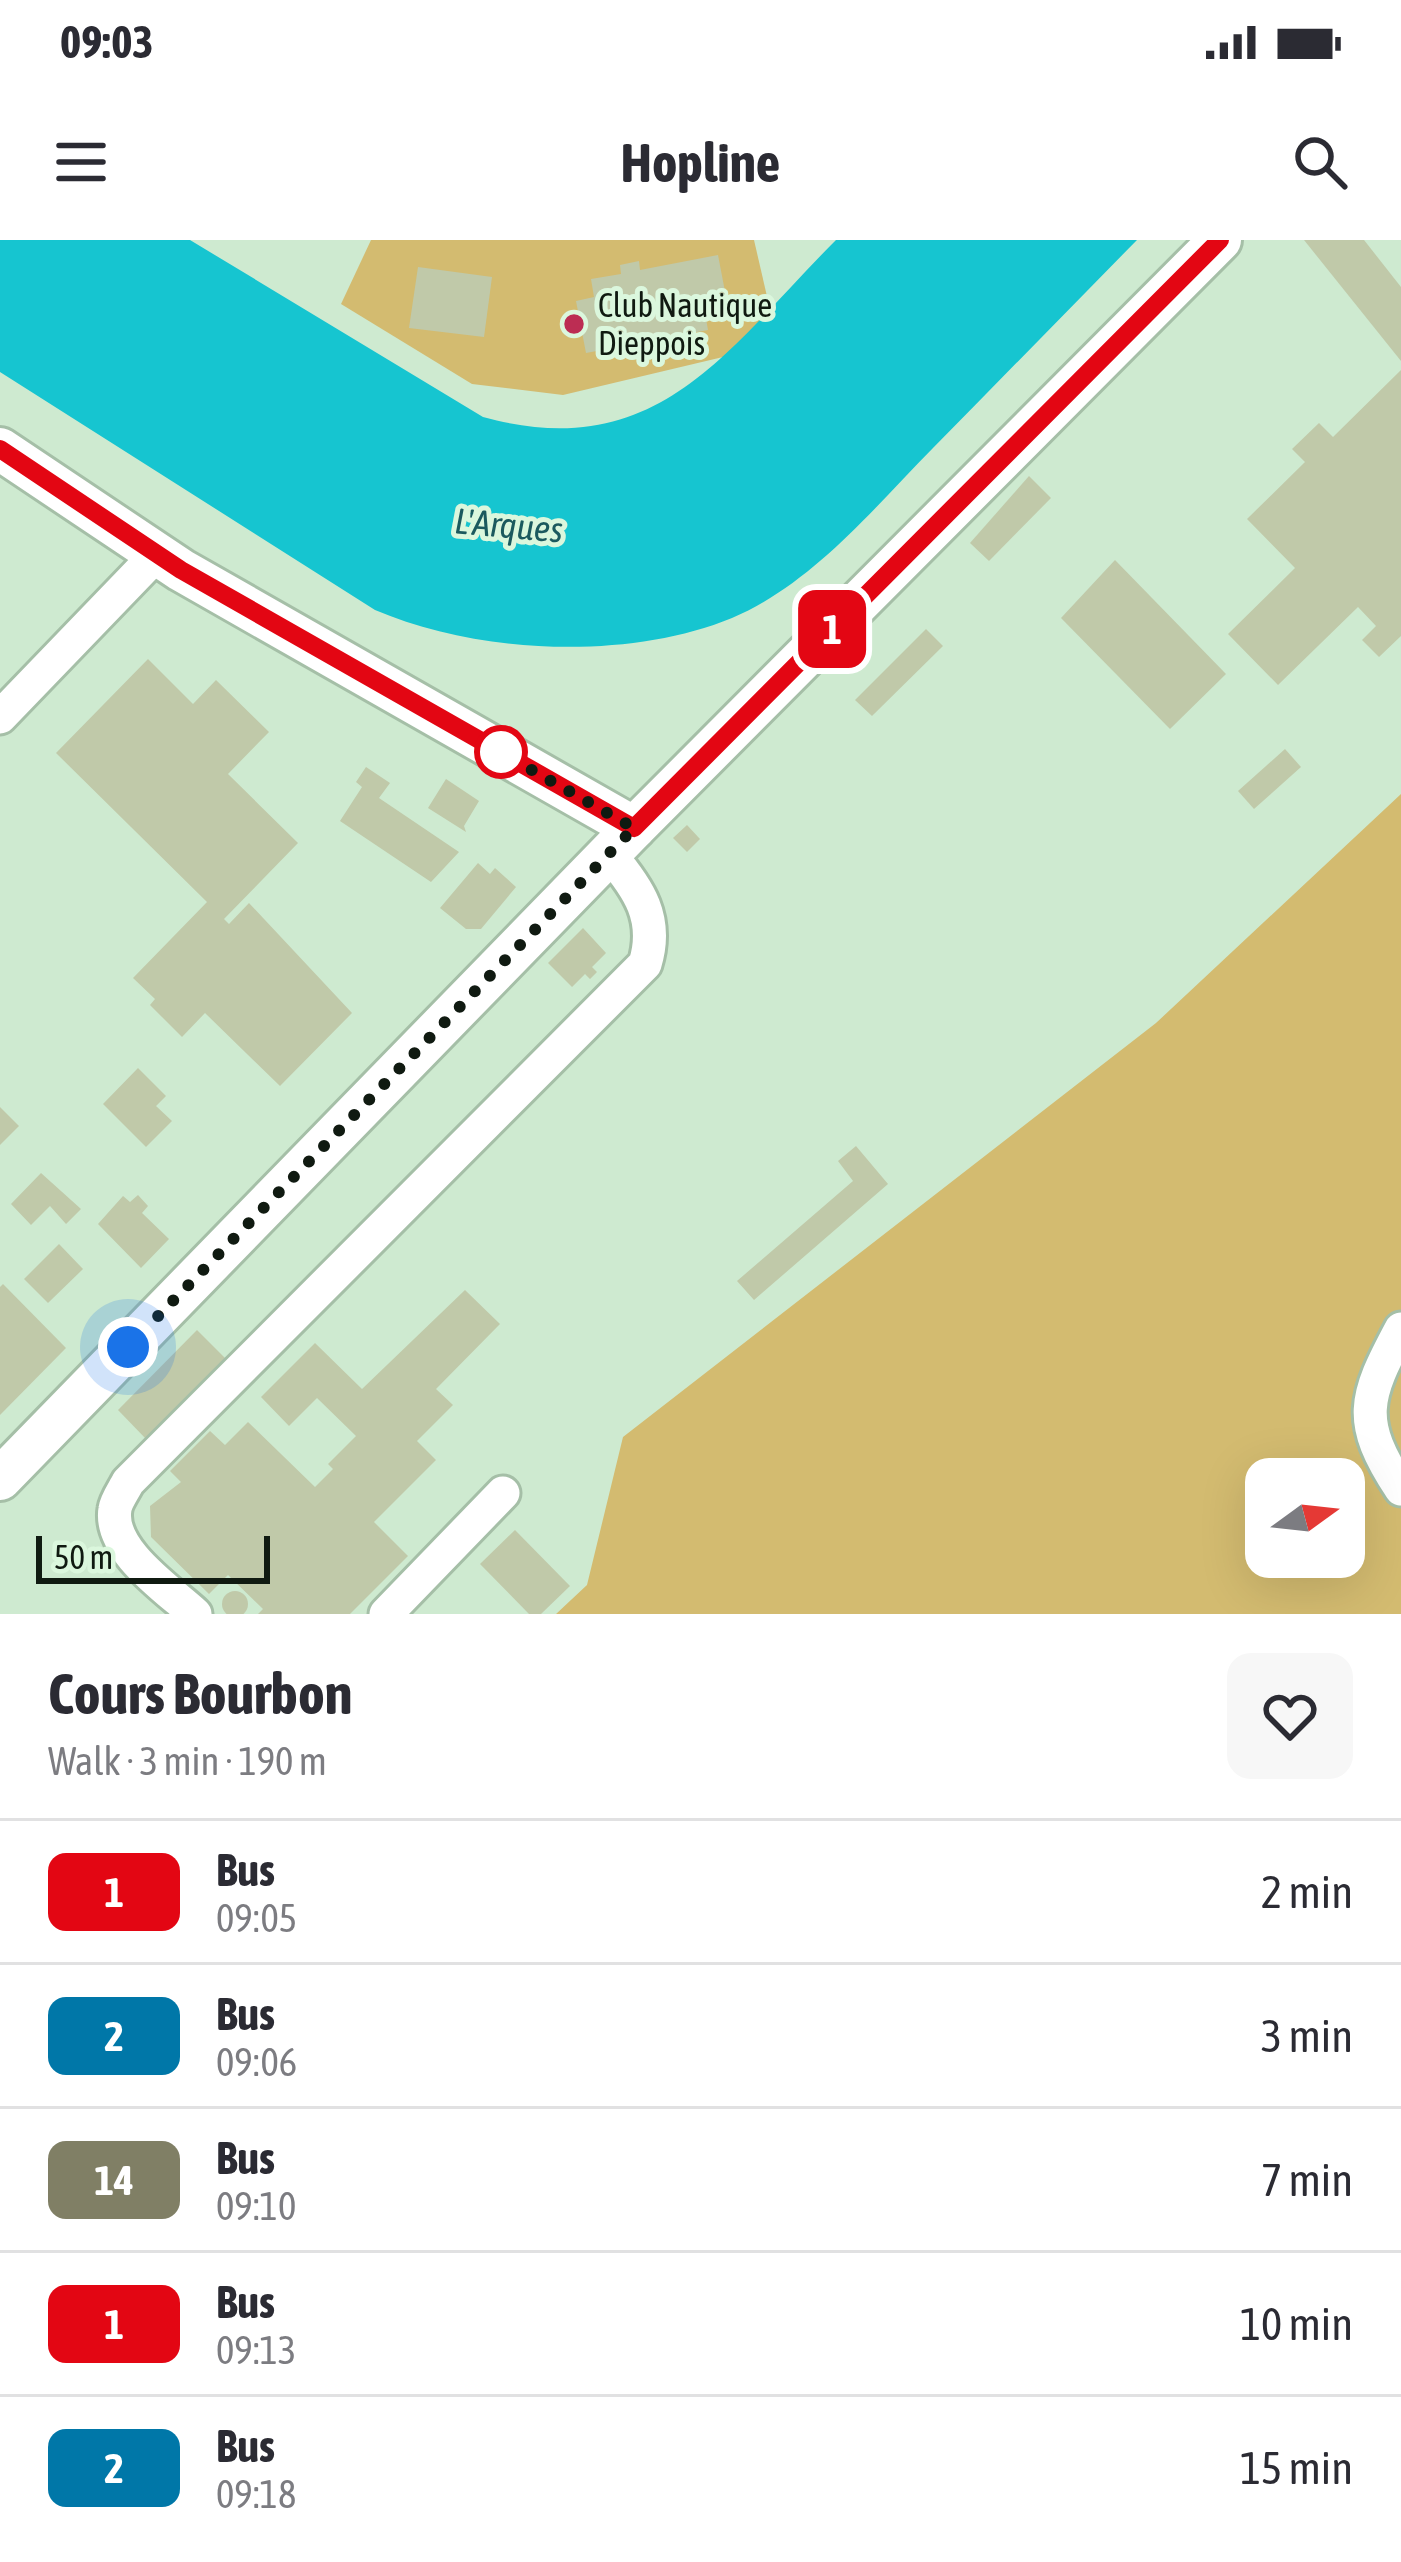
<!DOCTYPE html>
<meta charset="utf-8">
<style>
:root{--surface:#fff;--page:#f7f7f7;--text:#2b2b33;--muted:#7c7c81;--line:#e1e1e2}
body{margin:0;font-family:"Asap Condensed",sans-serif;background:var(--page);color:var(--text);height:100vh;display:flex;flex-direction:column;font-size:45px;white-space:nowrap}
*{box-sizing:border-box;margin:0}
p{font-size:39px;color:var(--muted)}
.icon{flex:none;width:66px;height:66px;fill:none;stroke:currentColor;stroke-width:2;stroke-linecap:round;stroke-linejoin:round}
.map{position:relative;height:1374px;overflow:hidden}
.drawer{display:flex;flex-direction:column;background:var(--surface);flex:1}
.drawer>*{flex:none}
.badge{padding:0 24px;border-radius:18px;font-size:42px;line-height:78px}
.needle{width:78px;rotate:75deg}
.tools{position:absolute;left:1245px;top:1218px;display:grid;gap:24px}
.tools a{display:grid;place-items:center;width:120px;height:120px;border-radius:24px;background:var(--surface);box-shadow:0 12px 48px #0002;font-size:60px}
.scale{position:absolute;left:36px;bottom:30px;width:234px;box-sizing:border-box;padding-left:12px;border:6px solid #101a11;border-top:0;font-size:33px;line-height:42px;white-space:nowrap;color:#101a11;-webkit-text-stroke:9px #dbf7dd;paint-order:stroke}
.you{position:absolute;width:60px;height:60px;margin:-30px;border:9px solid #fff;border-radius:50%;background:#1a73e8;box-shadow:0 0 0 18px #1a73e833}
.map>.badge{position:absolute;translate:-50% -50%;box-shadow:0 0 0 6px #fff}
.round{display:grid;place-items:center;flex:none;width:126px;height:126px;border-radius:24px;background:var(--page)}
.head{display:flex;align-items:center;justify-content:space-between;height:204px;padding:0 48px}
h1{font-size:57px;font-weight:700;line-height:90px}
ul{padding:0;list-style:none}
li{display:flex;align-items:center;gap:36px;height:144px;padding:0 48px;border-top:3px solid var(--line)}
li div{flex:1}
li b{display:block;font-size:45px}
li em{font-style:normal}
li .badge{min-width:132px;font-weight:700;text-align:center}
.status{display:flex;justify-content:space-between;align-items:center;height:84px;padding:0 60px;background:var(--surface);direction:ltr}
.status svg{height:33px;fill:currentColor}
header{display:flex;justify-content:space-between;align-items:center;height:156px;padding:0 48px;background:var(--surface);font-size:54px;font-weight:700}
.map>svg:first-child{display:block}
.green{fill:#d3bb70;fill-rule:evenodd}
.water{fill:#16c5d0}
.building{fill:#c0c9a9}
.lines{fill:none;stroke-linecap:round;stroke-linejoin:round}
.minor-casing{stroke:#a5bfa7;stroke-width:39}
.major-casing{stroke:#a5bfa7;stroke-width:48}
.minor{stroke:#fff;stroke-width:33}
.major{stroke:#fff;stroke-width:42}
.line-casing{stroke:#fff;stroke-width:27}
.line{stroke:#e30613;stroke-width:18}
.walk{stroke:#101a11;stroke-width:12;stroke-dasharray:0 21.6}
.poi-dot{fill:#bc2d53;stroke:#dbf7dd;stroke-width:4.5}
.stop-dot{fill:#fff;stroke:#e30613;stroke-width:6}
.labels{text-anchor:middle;stroke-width:10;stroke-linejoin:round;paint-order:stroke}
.poi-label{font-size:33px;fill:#101a11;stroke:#dbf7dd;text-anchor:start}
.water-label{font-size:36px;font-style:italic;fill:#1b5a5e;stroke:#dbf7dd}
</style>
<div class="status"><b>09:03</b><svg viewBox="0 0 49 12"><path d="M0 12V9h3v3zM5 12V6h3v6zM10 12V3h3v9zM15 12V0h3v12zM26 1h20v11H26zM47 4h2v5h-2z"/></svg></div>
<header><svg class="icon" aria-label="menu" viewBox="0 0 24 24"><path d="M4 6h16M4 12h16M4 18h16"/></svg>Hopline<svg class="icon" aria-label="search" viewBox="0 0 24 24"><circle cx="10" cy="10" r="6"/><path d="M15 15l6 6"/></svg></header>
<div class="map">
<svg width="1401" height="1374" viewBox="0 0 1401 1374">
<rect width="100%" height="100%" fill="#ceead0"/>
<g class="green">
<path d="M371,0H754L778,104L563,155L472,144L341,64Z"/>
<path d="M1401,554V1374H556L587,1345L623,1197L1156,783ZM1266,1239H1344V1317H1266Z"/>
</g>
<path class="water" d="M0,0H190L483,177C658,225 726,110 836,0H1137C1069,69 1001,139 933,208C873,269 812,344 732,378C627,421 478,414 375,370L0,132Z"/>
<g class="building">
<path d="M1304,0H1364L1401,47V121Z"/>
<path d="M718,15L727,62L704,67L708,90L586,113L576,61L594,57L591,39L621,34L620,25L639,21L640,30Z"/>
<path d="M418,27L492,37L484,97L409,88Z"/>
<path d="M1401,130V396L1379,417L1362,400L1376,386L1358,367L1278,445L1228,394L1295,328L1247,279L1305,222L1292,209L1319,183L1333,197Z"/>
<path d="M1029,236L1051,258L989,321L970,303Z"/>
<path d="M1115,320L1226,434L1170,489L1061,378Z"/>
<path d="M926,389L943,406L872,476L855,460Z"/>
<path d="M148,419L193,464L216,440L269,492L228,534L298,603L224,679L229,684L249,663L352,773L280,846L205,773L182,797L150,765L155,759L133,738L207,662L56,513Z"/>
<path d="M1285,509L1301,527L1254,569L1238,551Z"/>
<path d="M366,527L390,543L379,558L459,612L431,642L340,581L362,547L356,542Z"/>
<path d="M446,539L479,561L464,586L466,592L428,568Z"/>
<path d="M687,585L700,599L687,612L673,598Z"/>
<path d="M478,623L490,634L495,628L516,647L481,689H466L440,668Z"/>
<path d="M583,688L606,713L592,727L597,732L590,739L585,734L572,747L548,723Z"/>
<path d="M138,828L166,856L156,866L172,881L146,907L103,864Z"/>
<path d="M0,867L19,886L0,905Z"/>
<path d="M856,906L888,944L754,1060L737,1041L853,941L838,921Z"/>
<path d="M41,933L81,969L66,984L50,966L31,985L11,964Z"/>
<path d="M138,955L148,966L142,973L169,999L141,1028L98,984L123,956L130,962Z"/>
<path d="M59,1004L83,1029L48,1063L24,1039Z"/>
<path d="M3,1044L66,1108L0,1175V1047Z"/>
<path d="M465,1050L500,1084L436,1149L453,1165L417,1201L436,1220L374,1282L408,1316L350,1374H258L263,1369L228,1335L209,1354L151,1297L150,1266L181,1242L170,1231L210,1191L225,1205L248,1182L315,1247L333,1229L328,1224L356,1196L317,1158L289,1186L261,1157L315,1103L362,1149Z"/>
<path d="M197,1090L227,1120L147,1200L118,1170Z"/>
<path d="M515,1290L570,1346L541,1374H529L480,1324Z"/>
<circle cx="235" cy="1364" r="13"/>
</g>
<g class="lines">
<g class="minor-casing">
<g id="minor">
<path d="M0,477L157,314"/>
<path d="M1401,1089C1364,1158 1356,1181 1401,1249"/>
<path d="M195,1374C169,1350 108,1310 115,1269C116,1261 124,1250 128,1242L645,724C659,679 639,649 610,615"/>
<path d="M386,1374L503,1253"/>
</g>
</g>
<g class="major-casing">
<g id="major">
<path d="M0,209L181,330L634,588"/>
<path d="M0,1239L634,588L1220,0"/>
</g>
</g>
<use href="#minor" class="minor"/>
<use href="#major" class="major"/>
</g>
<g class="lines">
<g class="line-casing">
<path id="line" d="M0,209L181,330L634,588L1220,0"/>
</g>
<use href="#line" class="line"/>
<path class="walk" d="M128,1107L634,588L491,507L501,512"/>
</g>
<circle class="poi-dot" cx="574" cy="84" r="12"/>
<circle class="stop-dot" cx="501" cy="512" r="24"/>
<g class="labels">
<g class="poi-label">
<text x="598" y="77">Club Nautique<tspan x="598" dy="38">Dieppois</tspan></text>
</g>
<g class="water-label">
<text transform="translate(509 285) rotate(5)" y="13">L'Arques</text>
</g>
</g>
</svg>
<div class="tools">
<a><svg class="needle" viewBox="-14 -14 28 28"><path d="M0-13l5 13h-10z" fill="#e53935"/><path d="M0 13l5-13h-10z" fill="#7c7c81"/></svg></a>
</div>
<div class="scale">50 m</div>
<div class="you" style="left:128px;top:1107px"></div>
<b class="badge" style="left:832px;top:389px;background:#e30613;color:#fff">1</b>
</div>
<section class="drawer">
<div class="head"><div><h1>Cours Bourbon</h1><p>Walk · 3 min · 190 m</p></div><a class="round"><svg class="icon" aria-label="heart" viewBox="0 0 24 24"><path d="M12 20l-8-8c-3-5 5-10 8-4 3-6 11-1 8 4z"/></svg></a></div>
<ul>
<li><span class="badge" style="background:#e30613;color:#fff">1</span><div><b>Bus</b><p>09:05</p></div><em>2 min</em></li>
<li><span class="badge" style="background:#0077a8;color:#fff">2</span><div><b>Bus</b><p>09:06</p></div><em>3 min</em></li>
<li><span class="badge" style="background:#807f65;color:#fff">14</span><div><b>Bus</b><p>09:10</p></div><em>7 min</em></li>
<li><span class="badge" style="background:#e30613;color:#fff">1</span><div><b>Bus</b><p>09:13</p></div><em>10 min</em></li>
<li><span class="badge" style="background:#0077a8;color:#fff">2</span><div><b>Bus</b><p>09:18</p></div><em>15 min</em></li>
</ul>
</section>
